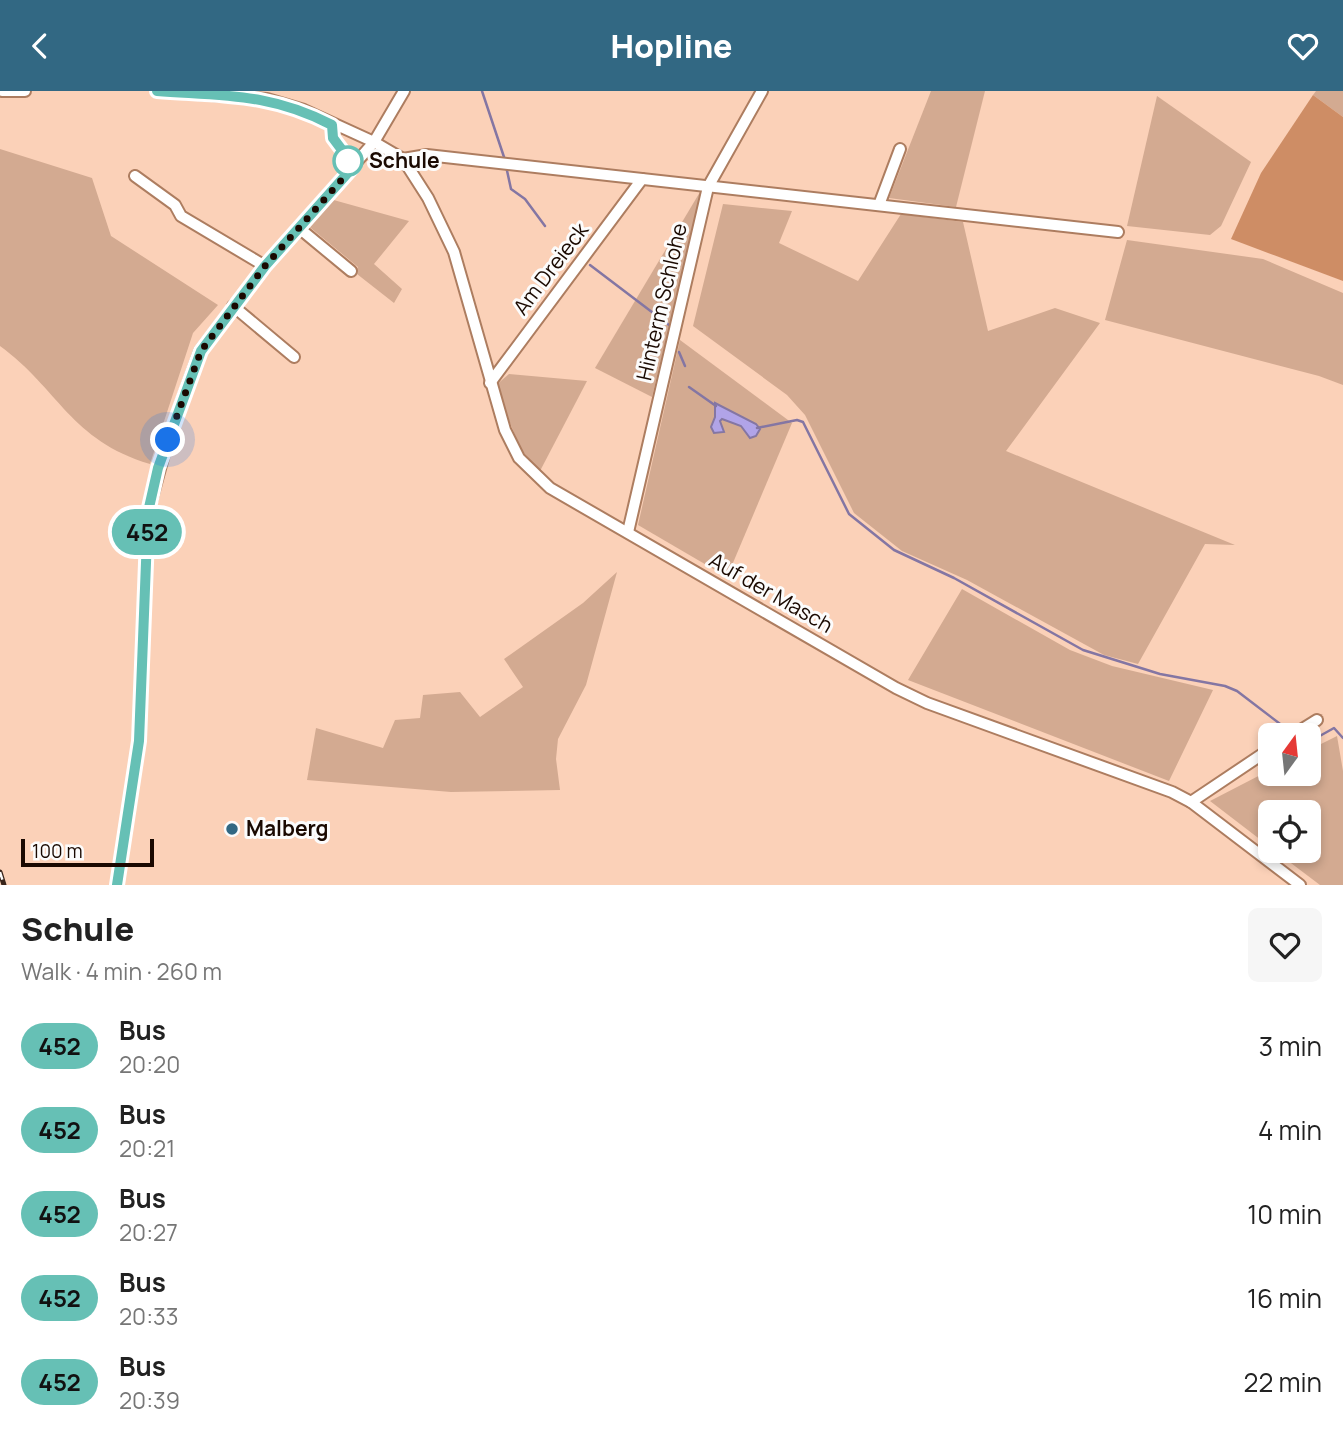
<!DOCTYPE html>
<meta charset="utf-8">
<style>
:root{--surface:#fff;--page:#f6f6f6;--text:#222;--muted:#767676;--accent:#326883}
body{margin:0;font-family:Manrope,sans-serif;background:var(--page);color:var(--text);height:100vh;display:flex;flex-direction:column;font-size:26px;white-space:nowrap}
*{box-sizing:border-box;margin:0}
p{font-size:23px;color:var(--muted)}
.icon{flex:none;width:38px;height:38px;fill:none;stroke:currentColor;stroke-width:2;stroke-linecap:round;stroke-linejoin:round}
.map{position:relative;height:794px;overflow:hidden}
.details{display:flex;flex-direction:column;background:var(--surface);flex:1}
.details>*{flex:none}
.badge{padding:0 14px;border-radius:23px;font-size:24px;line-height:46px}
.needle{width:46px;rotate:15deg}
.controls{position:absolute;left:1258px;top:632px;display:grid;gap:14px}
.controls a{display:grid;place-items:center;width:63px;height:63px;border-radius:10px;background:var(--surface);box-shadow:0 4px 10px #0003;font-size:35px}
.scale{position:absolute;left:21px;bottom:18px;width:133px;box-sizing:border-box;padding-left:7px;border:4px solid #1a0901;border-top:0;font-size:19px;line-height:24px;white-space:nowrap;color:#1a0901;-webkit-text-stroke:5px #fcfcfc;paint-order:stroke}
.you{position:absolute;width:35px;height:35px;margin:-18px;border:5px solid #fff;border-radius:50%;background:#1a73e8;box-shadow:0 0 0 10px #1a73e833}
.map>.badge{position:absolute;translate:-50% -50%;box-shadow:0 0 0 4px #fff}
.round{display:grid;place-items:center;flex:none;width:74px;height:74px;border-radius:10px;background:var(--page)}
.headline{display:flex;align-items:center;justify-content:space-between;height:119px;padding:0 21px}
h1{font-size:33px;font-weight:800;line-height:52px}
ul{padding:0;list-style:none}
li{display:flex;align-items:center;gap:21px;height:84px;padding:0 21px}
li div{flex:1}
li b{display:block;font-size:26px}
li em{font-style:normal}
li .badge{min-width:77px;font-weight:700;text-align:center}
header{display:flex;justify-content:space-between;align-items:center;height:91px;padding:0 21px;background:var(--accent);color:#fff;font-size:32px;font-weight:800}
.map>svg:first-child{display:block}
.green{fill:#d3aa91}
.forest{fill:#ce8d65}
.water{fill:#b1a4e8;stroke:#8476a3;stroke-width:2}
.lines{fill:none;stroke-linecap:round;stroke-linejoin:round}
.stream{stroke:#8476a3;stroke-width:2.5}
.minor-casing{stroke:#ad7d60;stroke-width:14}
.minor{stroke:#fff;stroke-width:10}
.rail-casing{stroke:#38241a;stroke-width:5}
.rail{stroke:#fcfcfc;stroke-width:2.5;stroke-dasharray:8;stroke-linecap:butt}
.line-casing{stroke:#fff;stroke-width:16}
.line{stroke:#66c0b5;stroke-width:10}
.walk{stroke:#1a0901;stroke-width:7;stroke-dasharray:0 12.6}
.stop-dot{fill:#fff;stroke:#66c0b5;stroke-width:3.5}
.poi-dot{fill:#326883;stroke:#fcfcfc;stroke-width:2.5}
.labels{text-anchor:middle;stroke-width:6;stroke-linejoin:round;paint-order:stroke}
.stop-label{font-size:21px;font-weight:bold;fill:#1a0901;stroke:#fcfcfc;text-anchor:start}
.street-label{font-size:21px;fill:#1a0901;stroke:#fcfcfc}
.poi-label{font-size:21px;font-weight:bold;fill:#1a0901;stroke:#fcfcfc;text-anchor:start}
</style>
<header><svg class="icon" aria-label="back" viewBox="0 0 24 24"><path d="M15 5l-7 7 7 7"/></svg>Hopline<svg class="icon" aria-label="heart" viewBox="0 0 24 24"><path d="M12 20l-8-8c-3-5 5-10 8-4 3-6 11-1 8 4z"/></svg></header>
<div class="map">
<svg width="1343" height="794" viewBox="0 0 1343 794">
<rect width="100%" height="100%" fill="#fbd1b8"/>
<g class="green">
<path d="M931,0H985L956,116L889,107Z"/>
<path d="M1316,0H1343V26L1313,4Z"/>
<path d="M1157,5L1251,71L1221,135L1210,144L1127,135Z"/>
<path d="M0,58L92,87L111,145L218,214L193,242L150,373C70,349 59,298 0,255Z"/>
<path d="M700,101L698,117L652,306L595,277Z"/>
<path d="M330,108L409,130L374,173L402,198L394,212L357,183L358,176L306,133Z"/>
<path d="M723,113L792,120L779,152L858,190L901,123L963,131L988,240L1055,217L1100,232L1006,360L1235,454L1205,453L1138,573L1104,564L967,489L902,460L854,422L805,324L787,304L693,235Z"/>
<path d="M1127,149L1263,168L1343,202V294L1319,285L1105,229Z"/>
<path d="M680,249L792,332L727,486L638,434Z"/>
<path d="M509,283L587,290L540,380L521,359L495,295Z"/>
<path d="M617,481L586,594L558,648L556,668L560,699L451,701L307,689L316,637L383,657L395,629L420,627L423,604L460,601L480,626L523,596L504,568L583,512Z"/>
<path d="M962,498L1070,559L1112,575L1213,599L1169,690L908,589Z"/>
<path d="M1337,645L1343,680V794H1320L1275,760H1309V721H1270V756L1210,710L1270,679V682H1309V659Z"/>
</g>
<path class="forest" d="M1313,4L1343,26V190L1231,148L1261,82Z"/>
<path class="water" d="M715,312L756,333L760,338L756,345L750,347L741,335L722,328L720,330L724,341L714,342L711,336L715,326Z"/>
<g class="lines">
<g class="stream">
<path d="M482,0L505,69"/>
<path d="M506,75L511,98L525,108L545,135"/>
<path d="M590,174L669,234"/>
<path d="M679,261L685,275"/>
<path d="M689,296L716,315"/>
<path d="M757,337L797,329L803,331L849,423L894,459L954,487L1083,559L1160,583L1225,595L1237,600L1292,642"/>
<path d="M1309,651L1334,637L1343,647"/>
</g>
<g class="minor-casing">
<g id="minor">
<path d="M2,0H25"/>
<path d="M157,0L267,8L304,19L374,51L403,68L428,107L454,161L505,339L519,367L550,397L896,597L927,612L1172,701L1191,711L1300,794"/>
<path d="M403,68L427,64L1118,141"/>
<path d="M135,85L175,114L181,125L265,175"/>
<path d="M879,114L900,58"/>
<path d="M299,137L351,180"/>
<path d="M233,215L294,266"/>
<path d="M490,292L642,88"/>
<path d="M628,441L708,96L762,0"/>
<path d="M1293,644L1317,629"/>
<path d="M1191,711L1270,658"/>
<path d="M117,794L139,650L148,421L168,349L200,260L265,175L374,51L404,0"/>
</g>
</g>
<use href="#minor" class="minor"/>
<g class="rail-casing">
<path id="rail" d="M0,781L4,794"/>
</g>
<use href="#rail" class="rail"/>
</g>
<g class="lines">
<g class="line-casing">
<path id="line" d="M117,794L139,650L148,421L158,377L201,260L265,175L354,75L333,47L332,34C271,2 224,5 157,0"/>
</g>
<use href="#line" class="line"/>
<path class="walk" d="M168,349L201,260L265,175L354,75L348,70"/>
</g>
<circle class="stop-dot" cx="348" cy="70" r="14"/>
<circle class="poi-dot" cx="232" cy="738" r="7"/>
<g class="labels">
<g class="stop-label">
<text x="369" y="77">Schule</text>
</g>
<g class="street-label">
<text transform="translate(551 178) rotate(-53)" y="7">Am Dreieck</text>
<text transform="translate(662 211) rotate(-77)" y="7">Hinterm Schlohe</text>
<text transform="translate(771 502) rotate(30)" y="7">Auf der Masch</text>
</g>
<g class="poi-label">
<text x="246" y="745">Malberg</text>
</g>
</g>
</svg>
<div class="controls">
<a><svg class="needle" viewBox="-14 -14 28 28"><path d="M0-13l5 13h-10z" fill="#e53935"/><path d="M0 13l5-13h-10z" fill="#767676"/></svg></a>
<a><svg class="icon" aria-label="locate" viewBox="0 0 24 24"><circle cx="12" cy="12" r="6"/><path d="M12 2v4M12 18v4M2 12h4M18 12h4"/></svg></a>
</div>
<div class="scale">100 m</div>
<div class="you" style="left:168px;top:349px"></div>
<b class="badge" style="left:147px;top:441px;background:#66c0b5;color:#111">452</b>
</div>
<section class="details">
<div class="headline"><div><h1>Schule</h1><p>Walk · 4 min · 260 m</p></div><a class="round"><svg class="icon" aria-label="heart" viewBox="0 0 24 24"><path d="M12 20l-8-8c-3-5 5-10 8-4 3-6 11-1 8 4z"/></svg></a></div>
<ul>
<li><span class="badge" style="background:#66c0b5;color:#111">452</span><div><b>Bus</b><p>20:20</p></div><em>3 min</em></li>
<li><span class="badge" style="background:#66c0b5;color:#111">452</span><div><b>Bus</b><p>20:21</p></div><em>4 min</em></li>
<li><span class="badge" style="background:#66c0b5;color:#111">452</span><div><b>Bus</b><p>20:27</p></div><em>10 min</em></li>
<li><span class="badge" style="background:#66c0b5;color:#111">452</span><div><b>Bus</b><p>20:33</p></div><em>16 min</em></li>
<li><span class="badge" style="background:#66c0b5;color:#111">452</span><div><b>Bus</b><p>20:39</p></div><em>22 min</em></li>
</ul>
</section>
